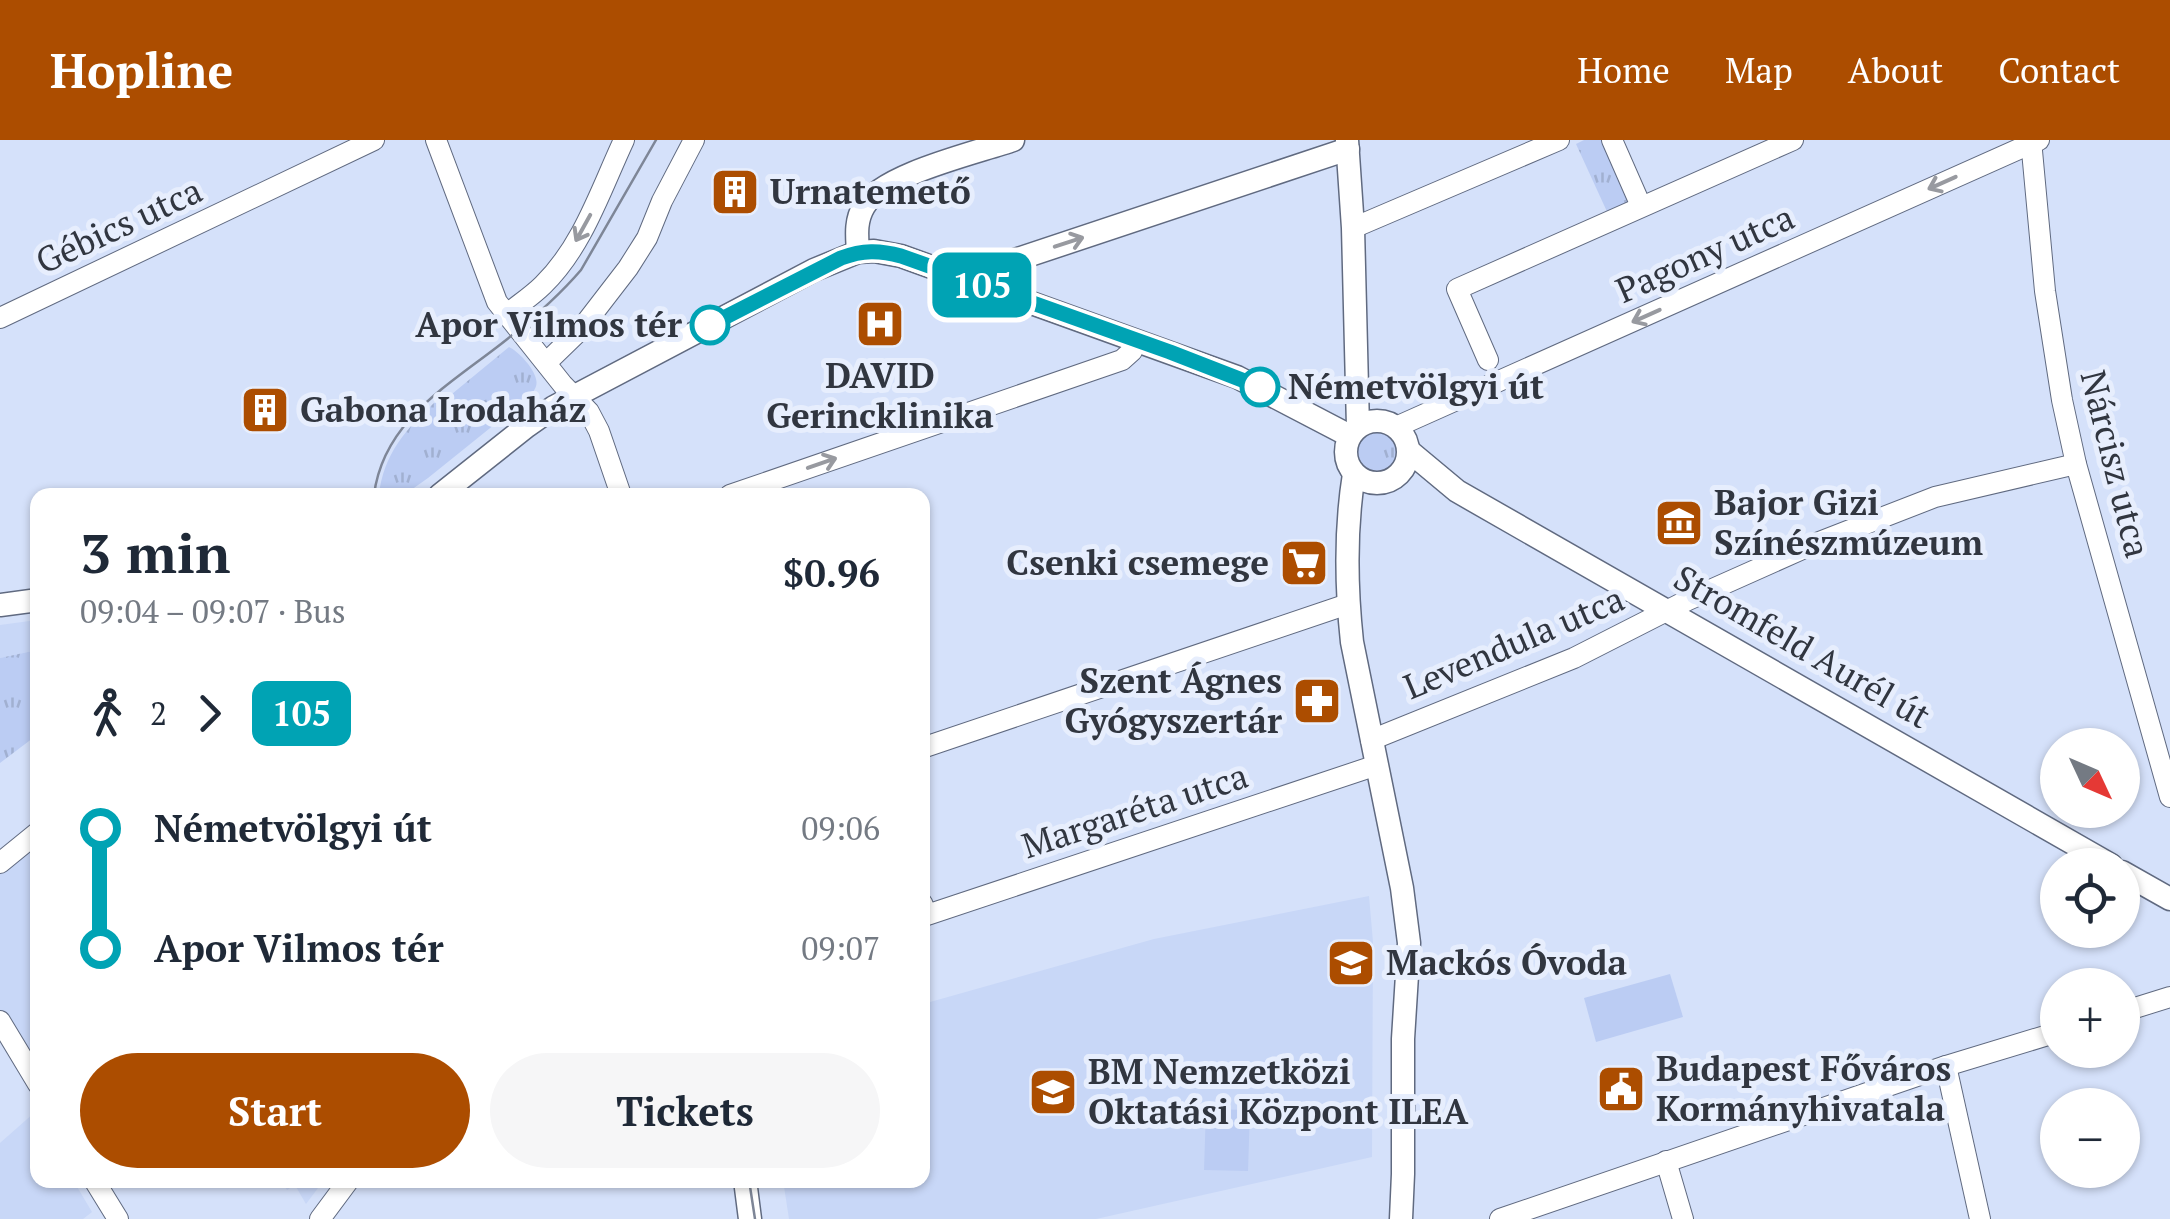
<!DOCTYPE html>
<meta charset="utf-8">
<style>
:root{--surface:#fff;--page:#f6f6f7;--text:#1f2937;--muted:#747a83;--accent:#ac4d00}
body{margin:0;font-family:"PT Serif",serif;background:var(--page);color:var(--text);height:100vh;display:flex;flex-direction:column;font-size:38px;white-space:nowrap}
*{box-sizing:border-box;margin:0}
p{font-size:32px;color:var(--muted)}
.icon{flex:none;width:55px;height:55px;fill:none;stroke:currentColor;stroke-width:2;stroke-linecap:round;stroke-linejoin:round}
.map{position:relative;flex:1;overflow:hidden}
.details{position:absolute;left:30px;top:348px;width:900px;height:700px;display:flex;flex-direction:column;background:var(--surface);border-radius:20px;box-shadow:0 2px 8px #0004}
.details>*{flex:none}
.badge{padding:0 20px;border-radius:15px;font-size:35px;line-height:65px}
.needle{width:65px;rotate:134deg}
.tools{position:absolute;left:2040px;top:588px;display:grid;gap:20px}
.tools a{display:grid;place-items:center;width:100px;height:100px;border-radius:50%;background:var(--surface);box-shadow:0 2px 8px #0004;font-size:50px}
.map>.badge{position:absolute;translate:-50% -50%;box-shadow:0 0 0 5px #fff}
.legs{display:flex;align-items:center;gap:15px;height:110px;padding:0 50px;font-size:32px}
.legs p{margin-inline-start:auto}
.headline{display:flex;align-items:center;justify-content:space-between;height:170px;padding:0 50px}
h1{font-size:55px;font-weight:600;line-height:75px}
.button{display:flex;gap:20px;margin-top:auto;padding:20px 50px}
.button a{flex:1;height:115px;border-radius:60px;background:var(--accent);color:#fff;font-size:40px;font-weight:600;line-height:115px;text-align:center}
.button a+a{background:var(--page);color:var(--text)}
ul{padding:0 50px;list-style:none}
li{display:flex;align-items:center;gap:35px;height:120px;font-size:38px}
li i{display:grid;place-items:center;width:15px;height:100%;margin:0 12px;background:currentColor}
li i::after{content:'';width:25px;height:25px;margin:-12px;border:8px solid;border-radius:50%;background:var(--surface)}
li p{margin-inline-start:auto}
li:first-child i{background:linear-gradient(#0000 50%,currentColor 0)}
li:last-child i{background:linear-gradient(currentColor 50%,#0000 0)}
header{display:flex;align-items:center;gap:60px;box-sizing:border-box;height:140px;padding:0 50px;background:var(--accent);color:#fff}
header strong{font-size:48px}
nav{display:flex;gap:55px;margin-inline-start:auto;font-size:35px}
.map>svg:first-child{display:block}
.built{fill:#c8d7f7}
.grass{fill:url(#grass-tufts)}
.garden{fill:#bbccf3}
.lines{fill:none;stroke-linecap:round;stroke-linejoin:round}
.minor-casing{stroke:#606a80;stroke-width:22}
.tertiary-casing{stroke:#606a80;stroke-width:25}
.minor{stroke:#fff;stroke-width:20}
.tertiary{stroke:#fff;stroke-width:22}
.tram{stroke:#7e8697;stroke-width:2.5}
.oneway{stroke:#989aa0}
.line-1-casing{stroke:#fff;stroke-width:22}
.line-1{stroke:#00a3b4;stroke-width:15}
.stop-1-dot{fill:#fff;stroke:#00a3b4;stroke-width:5}
.labels{text-anchor:middle;stroke-width:10;stroke-linejoin:round;paint-order:stroke}
.poi-label{font-size:35px;font-weight:bold;fill:#313640;stroke:#e7eefd;text-anchor:start}
.street-label{font-size:35px;fill:#313640;stroke:#e7eefd}
.stop-label{font-size:35px;font-weight:bold;fill:#313640;stroke:#e7eefd;text-anchor:end}
</style>
<header>
<strong>Hopline</strong>
<nav><a>Home</a><a>Map</a><a>About</a><a>Contact</a></nav>
</header>
<div class="map">
<svg width="2170" height="1079" viewBox="0 0 2170 1079">
<defs>
<pattern id="grass-tufts" width="24" height="20" patternUnits="userSpaceOnUse" patternTransform="scale(2.5)"><rect width="24" height="20" fill="#bbccf3"/><path d="M3 7l-1-3M5 7V3M7 7l1-3M15 17l-1-3M17 17v-4M19 17l1-3" fill="none" stroke="#a1b0d1"/></pattern>
</defs>
<rect width="100%" height="100%" fill="#d5e1fa"/>
<g class="built">
<path d="M37,480V510L0,518V485Z"/>
<path d="M37,702L38,939L0,893V732Z"/>
<path d="M1369,756L1373,802L1372,1017L1096,1079H789L783,1040H922L923,864L1154,799Z"/>
<path d="M34,973L37,980L38,1040H73L92,1072L83,1079H0V1003Z"/>
<path d="M281,1040H324L306,1064L295,1045L287,1050Z"/>
</g>
<g class="grass">
<path d="M1584,0H1606L1636,65L1609,76L1576,4Z"/>
<path d="M509,207C518,211 534,228 536,239C538,246 534,250 531,255L428,338L404,355H379C383,315 406,289 434,263H441Z"/>
<circle cx="1377" cy="312" r="19"/>
<path d="M37,510V595L0,623V518Z"/>
</g>
<g class="garden">
<path d="M1670,834L1683,877L1596,902L1584,858Z"/>
<path d="M1206,969L1250,970L1248,1031L1204,1030Z"/>
</g>
<g class="lines">
<g class="minor-casing">
<g id="minor">
<path d="M436,0L497,162L563,245L589,272L599,291L621,355"/>
<path d="M1612,0L1641,66"/>
<path d="M2031,0L2045,151L2062,260L2076,324L2170,657"/>
<path d="M1353,88L1559,0"/>
<path d="M506,175C518,165 532,156 543,145C583,106 601,49 624,0"/>
<path d="M0,178L374,0"/>
<path d="M1488,220L1457,149L1793,0"/>
<path d="M547,222L581,189L628,128L647,98L662,61L694,0"/>
<path d="M1396,287L2039,0"/>
<path d="M730,355L1122,220L1132,211L1136,200"/>
<path d="M1371,600L1574,518L1688,460L1809,406L1935,357L2076,324"/>
<path d="M922,608L1348,464"/>
<path d="M0,723L38,692"/>
<path d="M922,763L927,775L1377,625"/>
<path d="M2122,872L2170,857"/>
<path d="M0,881L38,944"/>
<path d="M1946,926L1980,1079"/>
<path d="M1666,1021L1683,1079"/>
<path d="M94,1040L118,1079"/>
<path d="M320,1079L349,1040"/>
<path d="M1500,1079L1946,926L2058,892"/>
</g>
</g>
<g class="tertiary-casing">
<g id="tertiary">
<path d="M1347,0L1353,88L1358,287"/>
<path d="M858,112C857,96 855,81 864,66C883,34 976,13 1013,0"/>
<path d="M988,147L992,135L1006,123L1348,9"/>
<circle cx="1377" cy="312" r="31"/>
<path d="M1409,311L1457,351L2111,725"/>
<path d="M1354,334C1345,390 1346,446 1352,502L1402,748L1409,803L1403,899V1034L1401,1079"/>
<path d="M440,355L527,286L554,267L814,130L858,112L874,111L901,116L1237,237L1350,296"/>
<path d="M0,465L38,460"/>
<path d="M2122,732L2170,759"/>
<path d="M745,1040L750,1079"/>
</g>
</g>
<use href="#minor" class="minor"/>
<use href="#tertiary" class="tertiary"/>
<g class="tram">
<path d="M374,355C383,282 447,246 501,204C529,182 557,158 581,130L656,0"/>
<path d="M749,1040L755,1079"/>
</g>
</g>
<defs><path id="oneway-shaft" d="M-6 0H5M1.5-3L5.5 0L1.5 3" fill="none" stroke-width="1.6" stroke-linecap="round" stroke-linejoin="round" transform="scale(2.5)"/></defs>
<g class="oneway">
<use href="#oneway-shaft" transform="translate(1942 43) rotate(156)"/>
<use href="#oneway-shaft" transform="translate(583 88) rotate(119)"/>
<use href="#oneway-shaft" transform="translate(1069 102) rotate(-18)"/>
<use href="#oneway-shaft" transform="translate(1646 176) rotate(156)"/>
<use href="#oneway-shaft" transform="translate(822 323) rotate(-19)"/>
</g>
<g class="lines">
<g class="line-1-casing">
<path id="line-1" d="M710,185L841,118C863,110 879,110 901,116L1170,212L1260,247"/>
</g>
<use href="#line-1" class="line-1"/>
</g>
<defs>
<g id="building-square" transform="scale(2.5)"><rect x="-9" y="-9" width="18" height="18" rx="4" fill="#ac4d00" stroke="#e7eefd"/><path d="M-4-6H4V6H1V3H-1V6H-4ZM-2.5-4.3h1.7v1.8h-1.7ZM.8-4.3h1.7v1.8H.8ZM-2.5-1h1.7V.8h-1.7ZM.8-1h1.7V.8H.8Z" fill="#fff"/></g>
<g id="hospital-square" transform="scale(2.5)"><rect x="-9" y="-9" width="18" height="18" rx="4" fill="#ac4d00" stroke="#e7eefd"/><path d="M-5-5h3v3.5h4V-5h3V5h-3V1.5h-4V5h-3Z" fill="#fff"/></g>
<g id="museum-square" transform="scale(2.5)"><rect x="-9" y="-9" width="18" height="18" rx="4" fill="#ac4d00" stroke="#e7eefd"/><path d="M0-6L6-3V-2H-6V-3ZM-5-1h2V3h-2ZM-1-1h2V3h-2ZM3-1h2V3H3ZM-6 4H6V6H-6Z" fill="#fff"/></g>
<g id="supermarket-square" transform="scale(2.5)"><rect x="-9" y="-9" width="18" height="18" rx="4" fill="#ac4d00" stroke="#e7eefd"/><path d="M-6-5.5h2.5l.6 2H6L4.5 2H-2.5L-4.4-4H-6ZM-1.5 3.2a1.3 1.3 0 1 0 .1 0ZM3 3.2a1.3 1.3 0 1 0 .1 0Z" fill="#fff"/></g>
<g id="pharmacy-square" transform="scale(2.5)"><rect x="-9" y="-9" width="18" height="18" rx="4" fill="#ac4d00" stroke="#e7eefd"/><path d="M-2-6h4v4h4v4h-4v4h-4v-4h-4v-4h4Z" fill="#fff"/></g>
<g id="school-square" transform="scale(2.5)"><rect x="-9" y="-9" width="18" height="18" rx="4" fill="#ac4d00" stroke="#e7eefd"/><path d="M0-5L7-2L0 1L-7-2ZM-4 1L0 2.5L4 1V4Q0 6-4 4Z" fill="#fff"/></g>
<g id="civic-square" transform="scale(2.5)"><rect x="-9" y="-9" width="18" height="18" rx="4" fill="#ac4d00" stroke="#e7eefd"/><path d="M-.6-6.5H3V-4.5H.6V-3L4-1V1h2V6H-6V1h2V-1L-.6-3ZM-1.2 2.5V6h2.4V2.5Z" fill="#fff"/></g>
</defs>
<g fill-rule="evenodd">
<use href="#building-square" x="735" y="52"/>
<use href="#hospital-square" x="880" y="184"/>
<use href="#building-square" x="265" y="270"/>
<use href="#museum-square" x="1679" y="383"/>
<use href="#supermarket-square" x="1304" y="423"/>
<use href="#pharmacy-square" x="1317" y="561"/>
<use href="#school-square" x="1351" y="823"/>
<use href="#civic-square" x="1621" y="949"/>
<use href="#school-square" x="1053" y="952"/>
</g>
<g class="stop-1-dot">
<circle cx="710" cy="185" r="18"/>
<circle cx="1260" cy="247" r="18"/>
</g>
<g class="labels">
<g class="poi-label">
<text x="770" y="64">Urnatemető</text>
<text x="880" y="248" text-anchor="middle">DAVID<tspan x="880" dy="40">Gerincklinika</tspan></text>
<text x="300" y="282">Gabona Irodaház</text>
<text x="1714" y="375">Bajor Gizi<tspan x="1714" dy="40">Színészmúzeum</tspan></text>
<text x="1269" y="435" text-anchor="end">Csenki csemege</text>
<text x="1282" y="553" text-anchor="end">Szent Ágnes<tspan x="1282" dy="40">Gyógyszertár</tspan></text>
<text x="1386" y="835">Mackós Óvoda</text>
<text x="1656" y="941">Budapest Főváros<tspan x="1656" dy="40">Kormányhivatala</tspan></text>
<text x="1088" y="944">BM Nemzetközi<tspan x="1088" dy="40">Oktatási Központ ILEA</tspan></text>
</g>
<g class="street-label">
<text transform="translate(119 86) rotate(-25)" y="12">Gébics utca</text>
<text transform="translate(1705 114) rotate(-24)" y="12">Pagony utca</text>
<text transform="translate(2115 324) rotate(76)" y="12">Nárcisz utca</text>
<text transform="translate(1514 503) rotate(-23)" y="12">Levendula utca</text>
<text transform="translate(1802 507) rotate(30)" y="12">Stromfeld Aurél út</text>
<text transform="translate(1135 671) rotate(-18)" y="12">Margaréta utca</text>
</g>
<g class="stop-label">
<text x="682" y="197">Apor Vilmos tér</text>
<text x="1288" y="259" text-anchor="start">Németvölgyi út</text>
</g>
</g>
</svg>
<div class="tools">
<a><svg class="needle" viewBox="-14 -14 28 28"><path d="M0-13l5 13h-10z" fill="#e53935"/><path d="M0 13l5-13h-10z" fill="#747a83"/></svg></a>
<a><svg class="icon" aria-label="locate" viewBox="0 0 24 24"><circle cx="12" cy="12" r="6"/><path d="M12 2v4M12 18v4M2 12h4M18 12h4"/></svg></a>
<a>+</a>
<a>−</a>
</div>
<b class="badge" style="left:982px;top:145px;background:#00a3b4;color:#fff">105</b>
<section class="details">
<div class="headline"><div><h1>3 min</h1><p>09:04 – 09:07 · Bus</p></div><b>$0.96</b></div>
<div class="legs"><svg class="icon" aria-label="walk" viewBox="0 0 24 24"><circle cx="13" cy="4" r="2"/><path d="M13 8l-2 6 4 7M11 14l-3 7M7 12l3-4h3l4 4"/></svg>2<svg class="icon" aria-label="forward" viewBox="0 0 24 24"><path d="M9 5l7 7-7 7"/></svg><b class="badge" style="background:#00a3b4;color:#fff">105</b></div>
<ul>
<li><i style="color:#00a3b4"></i><b>Németvölgyi út</b><p>09:06</p></li>
<li><i style="color:#00a3b4"></i><b>Apor Vilmos tér</b><p>09:07</p></li>
</ul>
<div class="button"><a>Start</a><a>Tickets</a></div>
</section>
</div>
